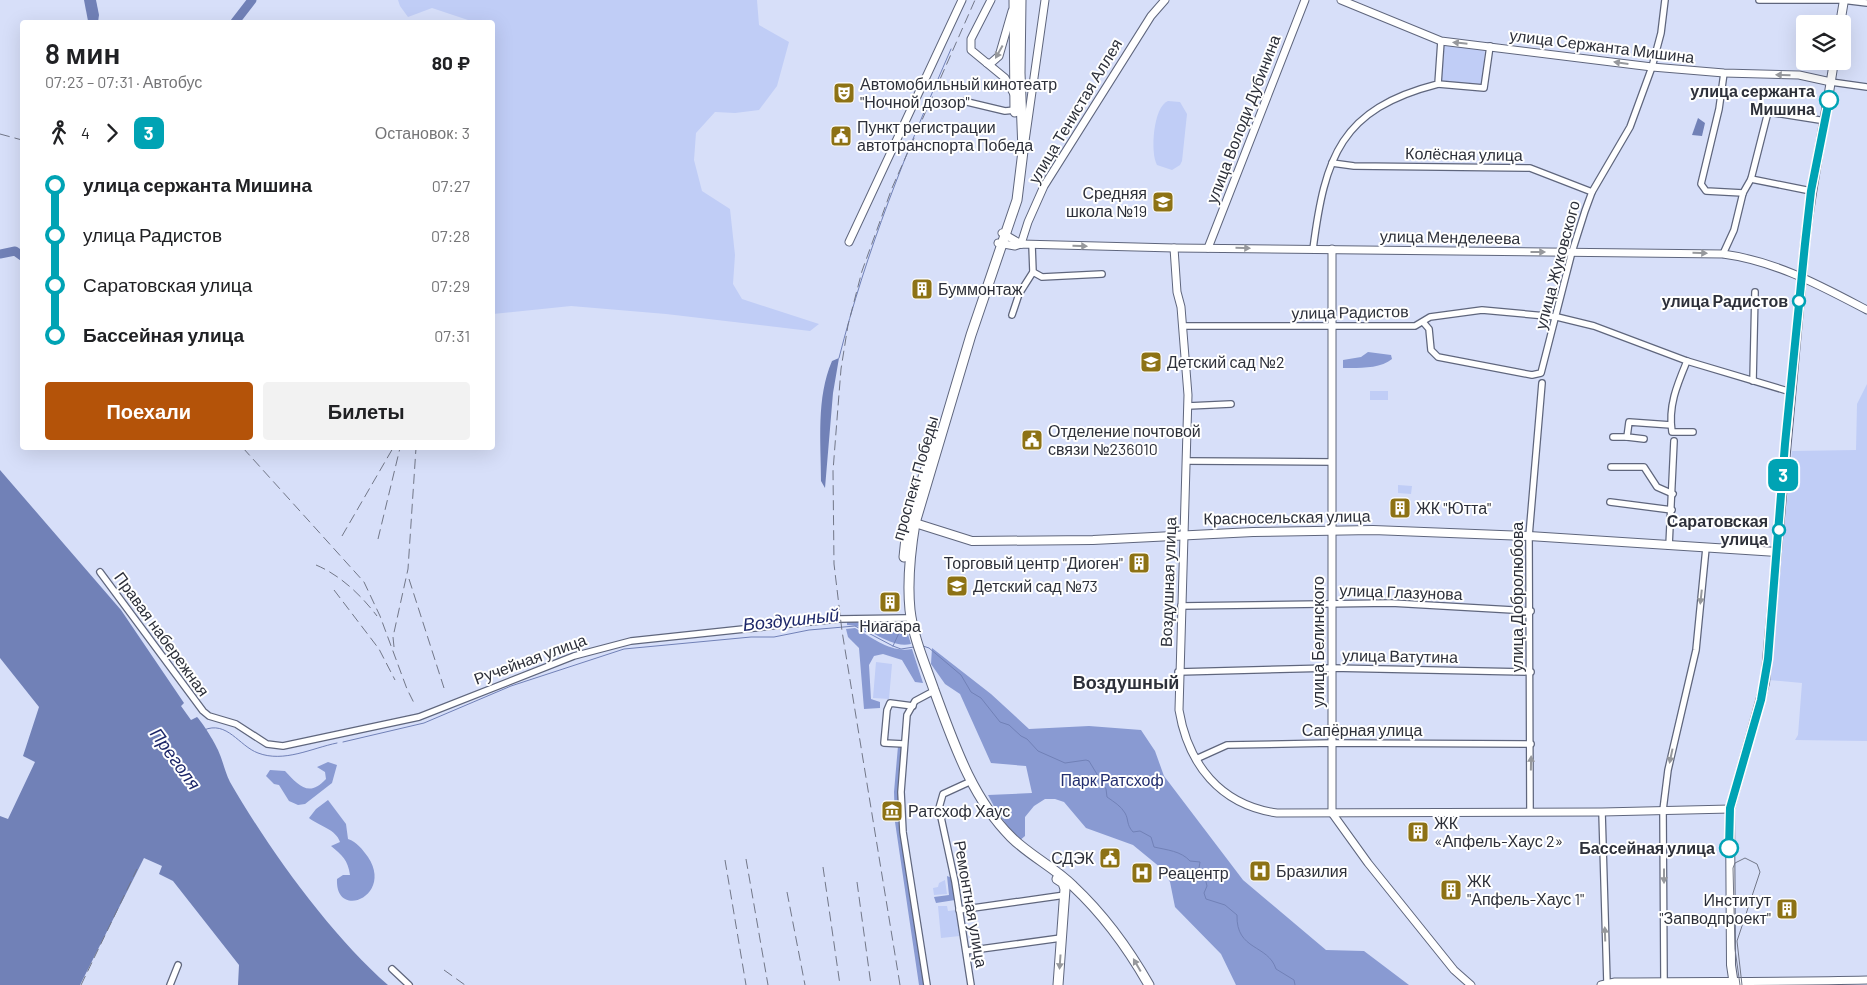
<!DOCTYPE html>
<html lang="ru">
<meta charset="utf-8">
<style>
:root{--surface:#fff;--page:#f2f2f2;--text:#202124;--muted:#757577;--accent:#b45309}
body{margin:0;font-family:Barlow,sans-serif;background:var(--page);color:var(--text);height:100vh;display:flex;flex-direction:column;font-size:19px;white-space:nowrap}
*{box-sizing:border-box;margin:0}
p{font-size:16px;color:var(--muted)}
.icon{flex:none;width:28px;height:28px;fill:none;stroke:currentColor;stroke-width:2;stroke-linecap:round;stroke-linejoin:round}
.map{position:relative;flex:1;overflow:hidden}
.panel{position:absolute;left:20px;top:20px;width:475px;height:430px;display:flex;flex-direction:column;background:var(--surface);border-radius:5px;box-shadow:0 5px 20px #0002}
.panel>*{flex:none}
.badge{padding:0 10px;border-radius:8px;font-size:18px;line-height:32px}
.controls{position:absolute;left:1796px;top:15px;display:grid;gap:10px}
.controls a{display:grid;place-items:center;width:55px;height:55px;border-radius:5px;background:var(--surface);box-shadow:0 5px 20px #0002;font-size:25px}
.map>.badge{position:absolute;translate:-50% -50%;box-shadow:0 0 0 2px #fff}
.legs{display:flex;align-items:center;gap:8px;height:55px;padding:0 25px;font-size:16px}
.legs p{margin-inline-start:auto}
.overview{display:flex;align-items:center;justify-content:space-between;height:85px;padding:0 25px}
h1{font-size:28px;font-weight:600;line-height:38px}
.button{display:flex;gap:10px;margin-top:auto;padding:10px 25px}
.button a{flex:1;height:58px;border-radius:5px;background:var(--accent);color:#fff;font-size:20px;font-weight:600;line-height:58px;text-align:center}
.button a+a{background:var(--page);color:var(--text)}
ul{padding:0 25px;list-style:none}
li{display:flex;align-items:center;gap:18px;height:50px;font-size:19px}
li i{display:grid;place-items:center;width:8px;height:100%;margin:0 6px;background:currentColor}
li i::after{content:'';width:12px;height:12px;margin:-6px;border:4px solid;border-radius:50%;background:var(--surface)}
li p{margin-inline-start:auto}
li:first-child i{background:linear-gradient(#0000 50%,currentColor 0)}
li:last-child i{background:linear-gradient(currentColor 50%,#0000 0)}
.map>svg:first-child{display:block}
.green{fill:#c0cdf6}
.forest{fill:#899ad2}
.water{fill:#7181b7}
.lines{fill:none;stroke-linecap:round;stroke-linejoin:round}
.stream{stroke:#7181b7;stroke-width:1}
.river{stroke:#7181b7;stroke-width:9}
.minor-casing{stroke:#5f667d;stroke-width:8}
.tertiary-casing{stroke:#5f667d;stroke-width:9}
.secondary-casing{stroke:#5f667d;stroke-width:10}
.primary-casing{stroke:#5f667d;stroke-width:11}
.minor{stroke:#fff;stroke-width:5.5}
.tertiary{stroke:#fff;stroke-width:7}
.secondary{stroke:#fff;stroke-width:8}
.primary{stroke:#fff;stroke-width:9}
.tram{stroke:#727788;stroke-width:1}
.rail{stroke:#727788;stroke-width:1;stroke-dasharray:10 5;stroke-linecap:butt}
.oneway{fill:#96989c}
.line-1-casing{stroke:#fff;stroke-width:11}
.line-1{stroke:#00a3b4;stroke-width:8}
.stop-1-dot{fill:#fff;stroke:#00a3b4;stroke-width:2.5}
.labels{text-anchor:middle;stroke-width:4;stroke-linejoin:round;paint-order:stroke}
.street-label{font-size:16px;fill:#2d303a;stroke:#fff}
.poi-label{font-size:16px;fill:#2d303a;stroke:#fff;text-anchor:start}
.stop-label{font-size:16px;font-weight:bold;fill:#2d303a;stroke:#fff;text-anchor:end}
.park-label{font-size:16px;fill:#222e6f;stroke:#fff}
.water-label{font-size:18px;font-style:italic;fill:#1d2769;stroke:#fff}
.neighbourhood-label{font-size:18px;font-weight:bold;fill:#2d303a;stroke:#fff}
</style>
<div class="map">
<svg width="1867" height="985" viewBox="0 0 1867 985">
<rect width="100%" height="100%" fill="#d7dff9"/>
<g class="green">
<path d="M398,0H757L759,25L789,42L777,86L759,110L735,113L715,112L696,133L694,160L702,191L730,209L735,255L733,284L742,299L819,324L810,331L666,314L571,306L493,314L492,22H469L468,20L432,8L408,17L400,6Z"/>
<path d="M1444,44L1485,48L1482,87L1441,83Z"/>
<path d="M1168,101L1180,102L1187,114L1182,161L1180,165L1172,170L1157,165C1150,153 1153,107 1168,101Z"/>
<path d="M1867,384V741L1795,740L1798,735L1802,683L1769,680L1792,451L1856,450L1857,404Z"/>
<rect x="1370" y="391" width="18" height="9"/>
<path d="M1398,485L1412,486L1411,494L1398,493Z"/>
<path d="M876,662L892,664L889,699L873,698Z"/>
<path d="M945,880L947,894L934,895L933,888L938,887L939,883Z"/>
<path d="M938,906H947L948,911L956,910L960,936L941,938Z"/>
</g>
<g class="forest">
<path d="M1368,352L1391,355L1392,359C1380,369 1358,368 1343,368V360L1361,357Z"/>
<path d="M878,622L906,628L911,644C888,649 870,625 847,625V622Z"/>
<path d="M855,628C873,638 891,653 912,649L923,683L915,682L902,660L883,654L874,656L869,665L871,699L880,702V708L864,709L859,648L848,637L846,629Z"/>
<path d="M932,648L991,694L1029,729L1089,726L1141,730L1155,751L1164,776L1243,880L1326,950L1364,951L1409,985H1236L1221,954L1175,907L1170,882L1161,868L1133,845L1086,828L1064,802L1055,799H1045L1034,806L1025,817V836L1019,841L997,812L988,795L1032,793L1026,766L991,763L960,694L945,684L931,664Z"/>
<path d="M898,746L902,747L899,792L925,985H919L895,822L894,792Z"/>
<path d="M328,762L337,765L332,783L305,804L298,805L289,801L279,785L274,784L266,776L270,770L285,771C298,785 309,798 326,779L325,772L317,767Z"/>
<path d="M328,800L346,824L348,839C357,842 362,849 368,857C394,896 335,921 337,879L343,875H350C348,860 342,855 331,846L340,842C336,829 319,826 309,818L316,809Z"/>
<path d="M947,876L952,878L955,900L936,903L934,897L949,895Z"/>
</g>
<g class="water">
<path d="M84,0H96L99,15L98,22L88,21Z"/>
<path d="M1698,118L1705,123L1702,136L1692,135Z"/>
<path d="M839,358L833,393L825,488L821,481C821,442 816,398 832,361Z"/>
<path d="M0,470L121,610L184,703L181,706L191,720L197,717C202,722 214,741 218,750C223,761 225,772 230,782C268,848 331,936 388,985H238L239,965L173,881L159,874L162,866L144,858L80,985H0V816L8,819L35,762L23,756L39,707L0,658Z"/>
</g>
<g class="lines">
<g class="stream">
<path d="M839,358C866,251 907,150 951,49"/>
<path d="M893,646L899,633"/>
<path d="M923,646L929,648L961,675L971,692L981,698L1000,722L1009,725L1021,736L1027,739L1038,751L1065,763L1086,760L1089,761L1106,789L1107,797C1114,802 1121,806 1125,813C1129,820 1126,824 1133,832L1140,831L1151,837L1154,847C1167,850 1181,851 1190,861L1200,862L1199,868L1190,872L1188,876L1191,880L1205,878L1207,886L1204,893L1206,899L1225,905L1237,915C1236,951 1268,944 1276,969L1294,980L1295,985"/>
<path d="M204,730C227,720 239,746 258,753C284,763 312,748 337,743"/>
<path d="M343,742L424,723L511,686L624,649L751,637H774L809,630L855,626L893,646L901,649L914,647"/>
</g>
<g class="river">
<path d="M235,22L252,0"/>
<path d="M0,254L15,251L22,256"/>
</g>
<g class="minor-casing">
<g id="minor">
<path d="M1759,0H1842L1867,3"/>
<path d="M1724,73L1719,109L1701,184L1706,191L1743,193"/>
<path d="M1831,82L1867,87"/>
<path d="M1438,84L1484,88L1490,46"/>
<path d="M963,101L1005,111L1015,110"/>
<path d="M1332,163L1354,166L1530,168L1592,192"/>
<path d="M1751,179L1811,191"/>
<path d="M1032,245L1033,272L1042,277L1102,274"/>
<path d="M1313,249C1325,157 1340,109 1438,84L1441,41"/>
<path d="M1723,254L1734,230L1743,193L1751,179L1768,112L1826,121"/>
<path d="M1012,315L1019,294L1033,272"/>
<path d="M1423,322L1429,329L1431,350L1438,357L1532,375L1541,373L1572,252L1585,211L1592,192L1630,127L1652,67L1661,33L1665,0"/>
<path d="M1183,326H1415L1430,317L1482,310L1557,317L1594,326L1687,361L1791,392"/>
<path d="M1687,361C1677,385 1668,406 1672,432H1693"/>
<path d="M1753,381L1755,292"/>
<path d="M1188,406L1231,404"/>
<path d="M1613,437H1627"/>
<path d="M1644,439L1627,437L1629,422L1671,425"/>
<path d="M1187,461L1332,462"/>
<path d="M1611,467H1644L1657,487L1673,494"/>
<path d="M1610,502L1672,510"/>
<path d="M1669,546L1674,441"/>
<path d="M100,572L203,711L209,716L236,724L267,744L283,746L419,717L574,656L631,641L838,619L907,618"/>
<path d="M1181,606L1391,603L1531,611"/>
<path d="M1178,672L1331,668L1531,672"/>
<path d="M904,744L884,743L887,710L890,703L913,706"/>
<path d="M1196,759L1227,745L1332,743L1531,744"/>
<path d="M967,783L943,794L939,808L955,882L971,985"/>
<path d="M1530,812L1529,536L1542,383"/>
<path d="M1602,812L1607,983"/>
<path d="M959,910L1065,895"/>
<path d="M966,951L1061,938"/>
<path d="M392,969L409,985"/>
<path d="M1664,981L1663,810L1668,770L1696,650L1706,548"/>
<path d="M170,985L178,965"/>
<path d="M927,985L903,832L901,792L907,715L915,701L930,693"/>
</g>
</g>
<g class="tertiary-casing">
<g id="tertiary">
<path d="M991,0L971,39V50L1005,78L1014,94"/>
<path d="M1341,0L1441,41L1652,67L1724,73L1799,75L1831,82"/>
<path d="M987,63H991L999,56L1012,11"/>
<path d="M1025,141L1045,0"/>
<path d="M1002,233L1021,244"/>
<path d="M849,242L962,0"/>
<path d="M998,243L1015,246L1021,244L1174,248L1723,254C1776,261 1821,286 1867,310"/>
<path d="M1021,244L1028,222L1044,186L1151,16L1165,0"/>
<path d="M1174,248L1177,292L1181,307L1188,395L1179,710C1188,764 1220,805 1277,813L1602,812L1730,809"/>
<path d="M1208,248L1305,0"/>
<path d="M1332,249V813L1368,863L1454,970L1471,985"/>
<path d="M1601,985L1615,982C1699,981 1783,982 1867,980"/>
</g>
</g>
<g class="secondary-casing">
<g id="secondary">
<path d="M1840,24L1844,0"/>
<path d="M915,523L972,541L1093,540L1253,532L1373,530L1529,536L1777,552"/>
<path d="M1734,985L1731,965L1730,809L1765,683L1805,243C1812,182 1825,122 1834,61"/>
</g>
</g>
<g class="primary-casing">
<g id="primary">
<path d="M1014,0L1015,112"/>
<path d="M1021,0L1020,73L1023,151L1017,200L971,335L915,523C910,553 907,580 910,610C913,637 925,664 934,690C953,741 971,797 1011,837C1030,856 1054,867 1073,886C1104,915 1128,948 1149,985"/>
<path d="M904,557L907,528L937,433"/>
<path d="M1057,879L1063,883L1065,889L1058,985"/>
</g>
</g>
<use href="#minor" class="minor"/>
<use href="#tertiary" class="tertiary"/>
<use href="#secondary" class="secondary"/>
<use href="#primary" class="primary"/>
<path class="tram" d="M1740,985L1735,949L1733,868L1735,863L1745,858L1757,864L1760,872L1737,941L1742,985"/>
<g class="rail">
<path d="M0,134L22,140"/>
<path d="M243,448L364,582L380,616L407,689L415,705"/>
<path d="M342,536L393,448"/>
<path d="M378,539L400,448"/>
<path d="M316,565C340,575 361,595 377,616"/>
<path d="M409,579L444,688"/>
<path d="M334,590L379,649L395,680"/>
<path d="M394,647L393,637L408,569L416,448"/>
<path d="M746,859L768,985"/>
<path d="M725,860L746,985"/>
<path d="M823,867L840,985"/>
<path d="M857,882L871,985"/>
<path d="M787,892L805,985"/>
<path d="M444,970L465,985"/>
<path d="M81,985L137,869"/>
<path d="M900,985L842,631L834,564L833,471L836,432L841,369L848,325L862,271L892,188L975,0"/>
</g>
</g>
<defs><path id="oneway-solid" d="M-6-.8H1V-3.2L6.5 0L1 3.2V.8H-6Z" transform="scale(1.25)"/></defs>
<g class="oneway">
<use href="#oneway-solid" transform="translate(1460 43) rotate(-174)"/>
<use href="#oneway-solid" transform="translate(999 52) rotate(119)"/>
<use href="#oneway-solid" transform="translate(1621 63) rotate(-172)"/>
<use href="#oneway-solid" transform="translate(1783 75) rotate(-178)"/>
<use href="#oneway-solid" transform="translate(1080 246) rotate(1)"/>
<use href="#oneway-solid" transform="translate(1243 248) rotate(1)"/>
<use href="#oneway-solid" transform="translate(1538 252)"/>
<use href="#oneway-solid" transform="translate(1700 253) rotate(1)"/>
<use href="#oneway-solid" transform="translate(1701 597) rotate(96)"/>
<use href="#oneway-solid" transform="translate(1671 756) rotate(102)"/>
<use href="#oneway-solid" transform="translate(1531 763) rotate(-89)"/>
<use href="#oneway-solid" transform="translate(1664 876) rotate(90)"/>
<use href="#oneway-solid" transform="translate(1605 934) rotate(-92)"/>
<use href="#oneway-solid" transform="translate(1060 962) rotate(94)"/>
<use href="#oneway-solid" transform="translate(1137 965) rotate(-120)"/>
</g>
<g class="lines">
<g class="line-1-casing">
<path id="line-1" d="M1729,848L1730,808L1761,700L1768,659L1785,444L1805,244L1811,191L1829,100"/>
</g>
<use href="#line-1" class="line-1"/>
</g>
<defs>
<g id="theatre-square" transform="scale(1.125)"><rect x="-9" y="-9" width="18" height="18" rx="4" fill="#8d7215" stroke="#fff"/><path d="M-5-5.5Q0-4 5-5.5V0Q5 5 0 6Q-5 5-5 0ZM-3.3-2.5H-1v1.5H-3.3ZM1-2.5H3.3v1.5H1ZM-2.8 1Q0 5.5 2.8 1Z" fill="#fff"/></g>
<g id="civic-square" transform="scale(1.125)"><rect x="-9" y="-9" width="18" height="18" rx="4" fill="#8d7215" stroke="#fff"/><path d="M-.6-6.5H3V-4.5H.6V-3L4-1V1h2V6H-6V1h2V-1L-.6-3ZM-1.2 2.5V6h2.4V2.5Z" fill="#fff"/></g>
<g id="school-square" transform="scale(1.125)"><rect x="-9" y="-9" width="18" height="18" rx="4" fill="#8d7215" stroke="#fff"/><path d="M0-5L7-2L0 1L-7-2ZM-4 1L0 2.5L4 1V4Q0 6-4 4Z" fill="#fff"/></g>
<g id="building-square" transform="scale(1.125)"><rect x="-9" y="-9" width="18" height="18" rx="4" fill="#8d7215" stroke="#fff"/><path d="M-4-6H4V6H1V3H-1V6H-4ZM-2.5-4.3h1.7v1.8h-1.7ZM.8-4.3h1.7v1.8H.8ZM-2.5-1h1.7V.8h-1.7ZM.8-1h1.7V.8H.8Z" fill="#fff"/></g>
<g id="museum-square" transform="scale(1.125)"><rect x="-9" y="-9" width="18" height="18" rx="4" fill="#8d7215" stroke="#fff"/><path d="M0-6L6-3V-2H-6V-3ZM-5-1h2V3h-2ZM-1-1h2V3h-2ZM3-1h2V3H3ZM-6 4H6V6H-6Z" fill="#fff"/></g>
<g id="hospital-square" transform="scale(1.125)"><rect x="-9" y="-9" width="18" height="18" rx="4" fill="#8d7215" stroke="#fff"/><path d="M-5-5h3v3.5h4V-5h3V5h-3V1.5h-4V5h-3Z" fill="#fff"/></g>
</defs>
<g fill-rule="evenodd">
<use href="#theatre-square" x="844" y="93"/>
<use href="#civic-square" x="841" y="136"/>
<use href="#school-square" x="1163" y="202"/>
<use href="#building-square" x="922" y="289"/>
<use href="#school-square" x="1151" y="362"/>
<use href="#civic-square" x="1032" y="440"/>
<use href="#building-square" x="1400" y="508"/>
<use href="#building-square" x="1139" y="563"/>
<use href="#school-square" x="957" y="586"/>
<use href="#building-square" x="890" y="602"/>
<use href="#museum-square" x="892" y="811"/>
<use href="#building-square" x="1418" y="832"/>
<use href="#civic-square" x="1110" y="858"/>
<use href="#hospital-square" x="1260" y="871"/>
<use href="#hospital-square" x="1142" y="873"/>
<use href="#building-square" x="1451" y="890"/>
<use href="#building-square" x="1787" y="909"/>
</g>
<g class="stop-1-dot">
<circle cx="1829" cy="100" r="9"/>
<circle cx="1799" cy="301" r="6"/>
<circle cx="1779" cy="530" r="6"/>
<circle cx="1729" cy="848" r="9"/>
</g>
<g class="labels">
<g class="street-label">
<text transform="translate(1602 46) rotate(7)" y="6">улица Сержанта Мишина</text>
<text transform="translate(1075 111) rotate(-59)" y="6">улица Тенистая Аллея</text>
<text transform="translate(1243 119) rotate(-69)" y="6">улица Володи Дубинина</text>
<text transform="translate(1464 154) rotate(1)" y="6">Колёсная улица</text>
<text transform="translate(1450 237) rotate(1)" y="6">улица Менделеева</text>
<text transform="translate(1557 265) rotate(-75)" y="6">улица Жуковского</text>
<text transform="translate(1350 312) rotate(-1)" y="6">улица Радистов</text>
<text transform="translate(915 478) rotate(-74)" y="6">проспект Победы</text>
<text transform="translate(1287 517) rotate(-1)" y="6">Красносельская улица</text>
<text transform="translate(1168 582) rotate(-88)" y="6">Воздушная улица</text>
<text transform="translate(1401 592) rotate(2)" y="6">улица Глазунова</text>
<text transform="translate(1517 597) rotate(-90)" y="6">улица Добролюбова</text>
<text transform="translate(162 634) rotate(54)" y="6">Правая набережная</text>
<text transform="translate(1318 642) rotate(-90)" y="6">улица Белинского</text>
<text transform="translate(1400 656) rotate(1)" y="6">улица Ватутина</text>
<text transform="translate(530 659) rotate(-20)" y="6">Ручейная улица</text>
<text x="1362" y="736">Сапёрная улица</text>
<text transform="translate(971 904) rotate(80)" y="6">Ремонтная улица</text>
</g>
<g class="poi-label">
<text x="860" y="90">Автомобильный кинотеатр<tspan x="860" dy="18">"Ночной дозор"</tspan></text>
<text x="857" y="133">Пункт регистрации<tspan x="857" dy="18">автотранспорта Победа</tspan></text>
<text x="1147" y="199" text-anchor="end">Средняя<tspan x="1147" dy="18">школа №19</tspan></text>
<text x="938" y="295">Буммонтаж</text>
<text x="1167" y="368">Детский сад №2</text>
<text x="1048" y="437">Отделение почтовой<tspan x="1048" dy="18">связи №236010</tspan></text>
<text x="1416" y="514">ЖК "Ютта"</text>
<text x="1123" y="569" text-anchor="end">Торговый центр "Диоген"</text>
<text x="973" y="592">Детский сад №73</text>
<text x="890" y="632" text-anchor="middle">Ниагара</text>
<text x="908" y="817">Ратсхоф Хаус</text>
<text x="1434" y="829">ЖК<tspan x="1434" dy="18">«Апфель-Хаус 2»</tspan></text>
<text x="1094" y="864" text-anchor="end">СДЭК</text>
<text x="1276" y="877">Бразилия</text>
<text x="1158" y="879">Реацентр</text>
<text x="1467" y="887">ЖК<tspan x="1467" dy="18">"Апфель-Хаус 1"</tspan></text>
<text x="1771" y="906" text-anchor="end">Институт<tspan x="1771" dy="18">"Запводпроект"</tspan></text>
</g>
<g class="stop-label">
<text x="1815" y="97">улица cержанта<tspan x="1815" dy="18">Мишина</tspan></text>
<text x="1788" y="307">улица Радистов</text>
<text x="1768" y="527">Саратовская<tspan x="1768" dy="18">улица</tspan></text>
<text x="1715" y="854">Бассейная улица</text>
</g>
<g class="park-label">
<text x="1112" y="786">Парк Ратсхоф</text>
</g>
<g class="water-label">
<text transform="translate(791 620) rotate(-6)" y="6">Воздушный</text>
<text transform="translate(175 759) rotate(54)" y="6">Преголя</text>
</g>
<g class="neighbourhood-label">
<text x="1126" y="689">Воздушный</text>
</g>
</g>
</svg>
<div class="controls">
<a><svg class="icon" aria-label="layers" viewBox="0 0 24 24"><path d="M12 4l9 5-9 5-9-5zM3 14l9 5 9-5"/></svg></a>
</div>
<b class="badge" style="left:1783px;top:475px;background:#00a3b4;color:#fff">3</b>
<section class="panel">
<div class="overview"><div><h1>8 мин</h1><p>07:23 – 07:31 · Автобус</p></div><b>80 ₽</b></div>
<div class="legs"><svg class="icon" aria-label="walk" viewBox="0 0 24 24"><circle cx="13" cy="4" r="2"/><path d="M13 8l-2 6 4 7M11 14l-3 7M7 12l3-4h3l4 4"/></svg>4<svg class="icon" aria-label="forward" viewBox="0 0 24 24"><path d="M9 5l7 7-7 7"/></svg><b class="badge" style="background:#00a3b4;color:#fff">3</b><p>Остановок: 3</p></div>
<ul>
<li><i style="color:#00a3b4"></i><b>улица cержанта Мишина</b><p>07:27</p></li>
<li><i style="color:#00a3b4"></i><span>улица Радистов</span><p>07:28</p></li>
<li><i style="color:#00a3b4"></i><span>Саратовская улица</span><p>07:29</p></li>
<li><i style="color:#00a3b4"></i><b>Бассейная улица</b><p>07:31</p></li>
</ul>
<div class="button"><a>Поехали</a><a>Билеты</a></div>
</section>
</div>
